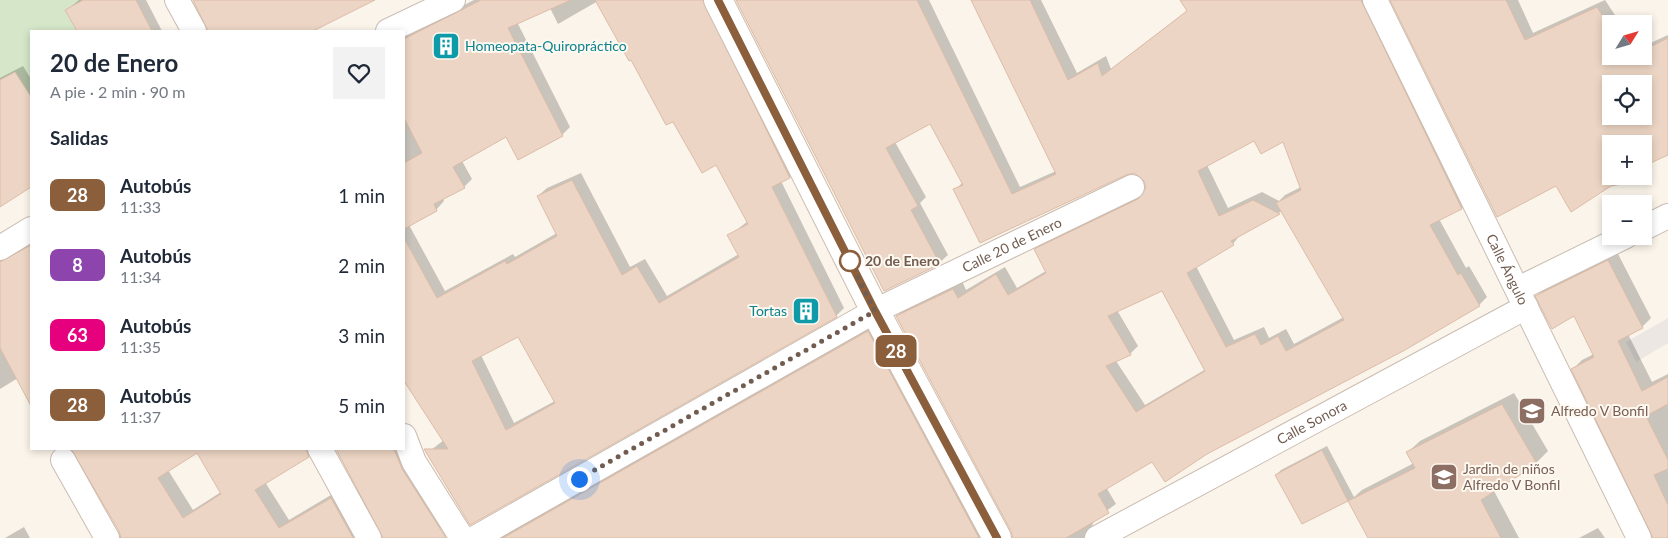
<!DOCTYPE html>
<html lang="es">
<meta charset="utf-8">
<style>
:root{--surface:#fff;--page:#f2f2f3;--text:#1f2937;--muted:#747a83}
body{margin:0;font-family:Lato,sans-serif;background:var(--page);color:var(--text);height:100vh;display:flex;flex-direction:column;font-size:19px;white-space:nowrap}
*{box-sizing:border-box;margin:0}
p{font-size:16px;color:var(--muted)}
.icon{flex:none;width:28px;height:28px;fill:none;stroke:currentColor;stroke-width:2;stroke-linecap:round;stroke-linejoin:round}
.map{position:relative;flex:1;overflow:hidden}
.sheet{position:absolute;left:30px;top:30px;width:375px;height:420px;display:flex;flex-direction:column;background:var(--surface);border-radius:0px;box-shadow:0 2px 8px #0003}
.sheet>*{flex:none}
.badge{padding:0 10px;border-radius:8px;font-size:18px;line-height:32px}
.needle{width:32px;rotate:53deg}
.controls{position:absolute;left:1602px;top:15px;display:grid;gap:10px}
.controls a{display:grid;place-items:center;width:50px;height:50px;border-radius:0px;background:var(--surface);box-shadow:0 2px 8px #0003;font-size:25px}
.you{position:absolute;width:25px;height:25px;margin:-12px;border:4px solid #fff;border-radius:50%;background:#1a73e8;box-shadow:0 0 0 8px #1a73e833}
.map>.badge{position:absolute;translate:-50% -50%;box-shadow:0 0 0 2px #fff}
h2{padding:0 20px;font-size:19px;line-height:45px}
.round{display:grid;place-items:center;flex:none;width:52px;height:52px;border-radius:0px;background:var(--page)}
.overview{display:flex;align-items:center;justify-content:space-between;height:85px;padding:0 20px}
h1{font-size:24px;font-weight:700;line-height:38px}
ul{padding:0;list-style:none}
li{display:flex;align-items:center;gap:15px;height:70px;padding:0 20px}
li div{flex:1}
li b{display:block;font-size:19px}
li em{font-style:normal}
li .badge{min-width:55px;font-weight:700;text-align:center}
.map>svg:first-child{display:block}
.industrial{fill:#ece7e2}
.green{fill:#d5e6c9}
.shadow{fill:#0003;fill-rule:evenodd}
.building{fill:#ecd5c4;stroke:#ddbca7;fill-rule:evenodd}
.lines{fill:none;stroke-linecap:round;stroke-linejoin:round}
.street-casing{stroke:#cbbcb1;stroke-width:26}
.secondary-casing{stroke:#cdbdaf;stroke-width:30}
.street{stroke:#fff;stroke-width:24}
.secondary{stroke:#fff;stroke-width:28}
.line-casing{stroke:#fff;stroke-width:11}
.line{stroke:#8b5e3c;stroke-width:8}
.walk{stroke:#725c50;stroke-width:5;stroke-dasharray:0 9}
.stop-dot{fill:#fff;stroke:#8b5e3c;stroke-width:2.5}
.labels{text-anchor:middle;stroke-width:4;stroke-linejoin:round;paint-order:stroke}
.culture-label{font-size:14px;fill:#0d838f;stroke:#fdf8f0;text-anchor:start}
.street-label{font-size:14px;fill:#725c50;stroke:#fdf8f0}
.stop-label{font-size:14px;font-weight:bold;fill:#725c50;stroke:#fdf8f0;text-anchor:start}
.education-label{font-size:14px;fill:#785e54;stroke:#fdf8f0;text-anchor:start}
</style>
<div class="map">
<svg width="1668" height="538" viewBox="0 0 1668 538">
<rect width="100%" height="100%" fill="#faf4ea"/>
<path class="industrial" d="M1668,318V343L1636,362L1626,342Z"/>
<path class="green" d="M0,0H83L65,10L77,31H31V97L15,72L0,80Z"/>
<g class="shadow">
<path d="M79,0H146L162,31H78L67,10Z"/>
<path d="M194,0H372L311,31H208L207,24Z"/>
<path d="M474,0H533L517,22L570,127L562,135L507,136L462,161L472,179L464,187L443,198L444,201L436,210L409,225L445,291L513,254L515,257L557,233L538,196L547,188L581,173L630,267L645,259L667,296L739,254L729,236L748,221L717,163L674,120L598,1L558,24L550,8L541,0H713L798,169L790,177L781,181L844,308L836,316L472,523L427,453L444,440L404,378V36ZM518,336L555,401L514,423L481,355Z"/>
<path d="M737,0H929L1020,187L1056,171L972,0H1041L1077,73L1106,56L1111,69L1188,10L1182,0H1372L1470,200L1462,208L1439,219L1466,268L1469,266L1487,297L1479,305L1152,460L1106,487L1116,504L1095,519L1091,528L1095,538H1014L1012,530L897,317L905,308L962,281L966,290L1005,267L1017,288L1046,271L1036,250L1044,242L1144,194L1147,189L1146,181L1134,172L1126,173L981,241L955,190L963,182L931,122L895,142L926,197L920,203L948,255L939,263ZM1254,139L1284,140L1301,187L1285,195L1279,201L1262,192L1228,208L1207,165ZM1282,211L1344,317L1294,344L1286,329L1269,338L1264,327L1234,340L1196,266L1233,244L1240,235ZM1162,289L1206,369L1145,405L1116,361L1130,354L1138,346L1117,310Z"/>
<path d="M1392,0H1518L1533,33L1605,0L1621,24H1611V56H1644V46L1668,35V155L1644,165V144H1611V176H1636L1631,181L1557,184ZM1611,84H1644V116H1611Z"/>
<path d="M23,66L31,79V185L0,205V78Z"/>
<path d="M31,242V403L18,378L0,389V258Z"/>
<path d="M1617,252L1651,318L1642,327L1628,334L1652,382L1668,374V538H1654L1573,369L1582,360L1594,354L1574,315L1537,296L1546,287Z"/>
<path d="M876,324L992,538H499Z"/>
<path d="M1514,393L1548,451L1536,463L1494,491L1519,538H1370L1349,500L1302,523L1276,475L1281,470L1327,446L1354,497L1362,490L1414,463L1408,452L1420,441Z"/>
<path d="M72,449H315L308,456L265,482L289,520L341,489L369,538H120V531ZM197,451L221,492L193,510L168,470Z"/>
<path d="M337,449H400L449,520L440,529L423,538H384L382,531Z"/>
<path d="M24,527L30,538H5Z"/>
<path d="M1598,528L1605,538H1579Z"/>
</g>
<g class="building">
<path d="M83,0H136L152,31H77L65,10Z"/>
<path d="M193,0H375L313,31H208Z"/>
<path d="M481,0H571L508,28L563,136L518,160L506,137L453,167L465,188L434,204L437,211L404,229V163L422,153L404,118V39Z"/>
<path d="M595,0H703L790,178L772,187L837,317L470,525L424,449H448L404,381V238L437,298L505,261L507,264L557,236L537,196L572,180L622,275L637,266L659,303L739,257L727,235L748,224L716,165L702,173L673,122L666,125L631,60L629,61ZM518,337L555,403L506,430L472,361Z"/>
<path d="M736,0H917L1012,194L1056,174L971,0H1030L1068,80L1098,63L1102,76L1187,11L1180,0H1361L1462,209L1430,225L1458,275L1461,273L1480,306L1405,350L1207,454L1165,482L1152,462L1098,494L1109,513L1066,538H1013L1011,531L896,316L953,289L958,298L996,274L1008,295L1046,273L1034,249L1138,199L1146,188L1144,181L1134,173L1126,175L980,243L953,189L963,185L930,124L886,148L918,206L911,210L940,264L884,291ZM1254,141L1261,154L1283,142L1301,190L1276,203L1344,320L1286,351L1278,336L1261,345L1255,334L1226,347L1187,273L1234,245L1231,241L1280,214L1253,200L1219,216L1198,171ZM1162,291L1205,371L1136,412L1106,366L1131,355L1108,316Z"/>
<path d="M1390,0H1506L1525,40L1597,7L1611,30V65L1630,56H1644V50L1668,38V155L1644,166V144H1611V176H1629L1632,182L1611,186L1571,212L1556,186L1497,217ZM1611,84H1644V116H1611Z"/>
<path d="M15,72L31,97V187L0,207V80Z"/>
<path d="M31,245V406L0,348V262Z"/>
<path d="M1608,260L1643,328L1618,341L1642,391L1668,377V404L1646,416L1668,460V469L1654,475L1668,505V538H1653L1571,369L1594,357L1574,316L1552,329L1535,296Z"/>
<path d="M868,331L979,538H503Z"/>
<path d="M1502,404L1537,464L1481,500L1501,538H1368L1348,501L1415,468L1406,452Z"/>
<path d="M71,449H306L309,457L255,490L279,528L331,498L353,538H121L119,531ZM197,453L221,494L183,518L158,478Z"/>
<path d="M336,449H394L402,469L446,538H383Z"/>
<path d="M1322,450L1348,501L1302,524L1275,475Z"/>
</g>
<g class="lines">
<g class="street-casing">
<g id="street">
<path d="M177,0L194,31"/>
<path id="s1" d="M1375,0L1639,538"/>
<path d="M388,31L453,0"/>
<path d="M1644,228L1668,216"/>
<path d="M0,248L31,229"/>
<path d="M1518,289L1626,236"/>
<path d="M404,436L414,462L462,538"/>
<path d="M320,449L369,538"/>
<path d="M63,460L107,538"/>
<path id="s2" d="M475,538L875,311L1132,187"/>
<path id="s3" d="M1097,538L1526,307"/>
</g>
</g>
<g class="secondary-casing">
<path id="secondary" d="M718,0L875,311L997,538"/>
</g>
<use href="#street" class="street"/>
<use href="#secondary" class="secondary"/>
</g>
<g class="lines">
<g class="line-casing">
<path id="line" d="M718,0L875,311L997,538"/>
</g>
<use href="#line" class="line"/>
<path class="walk" d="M579,479L875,311L849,260L850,261"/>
</g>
<defs>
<g id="building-square" transform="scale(1.4375)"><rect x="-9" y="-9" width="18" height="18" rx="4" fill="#0f9aa8" stroke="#fdf8f0"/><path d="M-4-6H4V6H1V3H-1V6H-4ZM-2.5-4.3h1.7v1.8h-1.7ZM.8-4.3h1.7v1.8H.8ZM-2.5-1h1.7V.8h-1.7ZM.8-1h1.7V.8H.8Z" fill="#fff"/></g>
<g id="school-square" transform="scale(1.4375)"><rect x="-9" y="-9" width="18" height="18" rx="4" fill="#8d6e63" stroke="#fdf8f0"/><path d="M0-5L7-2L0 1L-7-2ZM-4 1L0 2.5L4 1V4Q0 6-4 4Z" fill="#fff"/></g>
</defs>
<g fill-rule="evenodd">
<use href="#building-square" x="446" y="46"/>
<use href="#building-square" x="806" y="311"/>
<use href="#school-square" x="1532" y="411"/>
<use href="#school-square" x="1444" y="477"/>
</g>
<circle class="stop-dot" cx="850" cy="261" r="10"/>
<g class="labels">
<g class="culture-label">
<text x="465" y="51">Homeopata-Quiropráctico</text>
<text x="787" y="316" text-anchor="end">Tortas</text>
</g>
<g class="street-label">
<text dy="5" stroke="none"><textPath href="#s2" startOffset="612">Calle 20 de Enero</textPath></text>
<text dy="5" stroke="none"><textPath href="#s1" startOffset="300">Calle Ángulo</textPath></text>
<text dy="5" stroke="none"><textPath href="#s3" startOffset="244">Calle Sonora</textPath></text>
</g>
<g class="stop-label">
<text x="865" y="266">20 de Enero</text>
</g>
<g class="education-label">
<text x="1551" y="416">Alfredo V Bonfil</text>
<text x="1463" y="474">Jardin de niños<tspan x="1463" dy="16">Alfredo V Bonfil</tspan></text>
</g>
</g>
</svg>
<div class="controls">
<a><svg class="needle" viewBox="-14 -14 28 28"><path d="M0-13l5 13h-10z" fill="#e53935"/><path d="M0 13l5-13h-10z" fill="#747a83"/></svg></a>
<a><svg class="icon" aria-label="locate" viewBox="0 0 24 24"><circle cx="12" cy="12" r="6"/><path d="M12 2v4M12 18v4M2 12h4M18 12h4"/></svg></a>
<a>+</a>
<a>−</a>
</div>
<div class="you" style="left:579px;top:479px"></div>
<b class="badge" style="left:896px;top:351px;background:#8b5e3c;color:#fff">28</b>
<section class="sheet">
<div class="overview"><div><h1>20 de Enero</h1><p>A pie · 2 min · 90 m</p></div><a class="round"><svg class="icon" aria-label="heart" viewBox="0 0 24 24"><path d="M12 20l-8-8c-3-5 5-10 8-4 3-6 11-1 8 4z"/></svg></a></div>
<h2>Salidas</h2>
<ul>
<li><span class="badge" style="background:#8b5e3c;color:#fff">28</span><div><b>Autobús</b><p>11:33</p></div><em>1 min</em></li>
<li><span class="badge" style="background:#8e44ad;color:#fff">8</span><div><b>Autobús</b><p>11:34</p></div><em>2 min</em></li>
<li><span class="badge" style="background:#e6007e;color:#fff">63</span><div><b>Autobús</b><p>11:35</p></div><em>3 min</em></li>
<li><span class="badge" style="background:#8b5e3c;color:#fff">28</span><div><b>Autobús</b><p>11:37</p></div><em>5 min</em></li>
</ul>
</section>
</div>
